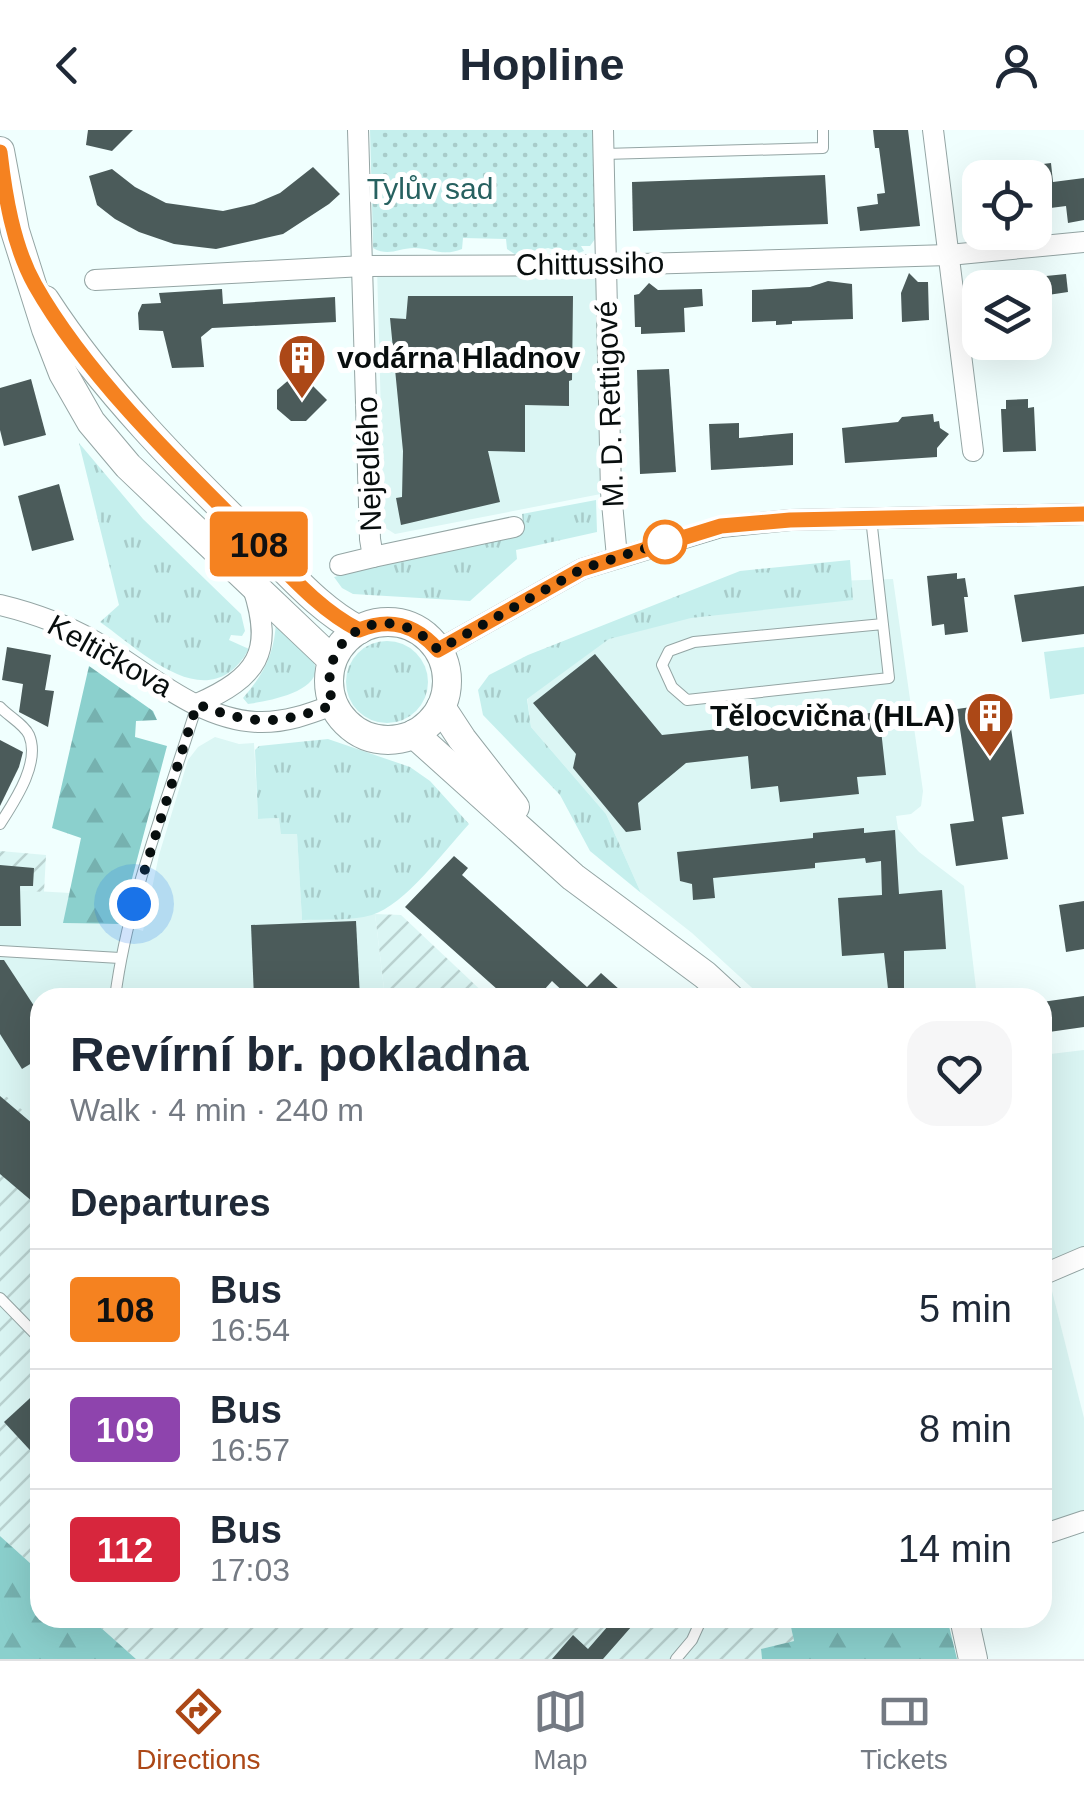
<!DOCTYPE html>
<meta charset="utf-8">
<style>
:root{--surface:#fff;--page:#f6f6f7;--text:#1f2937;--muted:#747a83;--line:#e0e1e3;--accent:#ac4817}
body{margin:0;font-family:Arial,sans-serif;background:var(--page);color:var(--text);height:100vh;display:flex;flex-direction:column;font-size:38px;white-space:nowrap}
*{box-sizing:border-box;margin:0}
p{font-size:32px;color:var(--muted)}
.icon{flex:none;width:55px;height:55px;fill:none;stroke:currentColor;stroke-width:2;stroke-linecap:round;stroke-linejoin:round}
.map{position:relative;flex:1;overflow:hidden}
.sheet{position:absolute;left:30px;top:858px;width:1022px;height:640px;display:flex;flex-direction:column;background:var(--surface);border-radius:30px;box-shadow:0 10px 40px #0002}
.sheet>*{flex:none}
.badge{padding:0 20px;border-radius:8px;font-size:35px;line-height:65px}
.controls{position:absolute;left:962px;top:30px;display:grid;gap:20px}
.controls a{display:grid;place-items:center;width:90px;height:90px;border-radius:20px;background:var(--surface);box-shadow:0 10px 40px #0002;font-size:50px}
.you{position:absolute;width:50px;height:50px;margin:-25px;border:8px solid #fff;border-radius:50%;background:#1a73e8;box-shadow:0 0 0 15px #1a73e833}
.map>.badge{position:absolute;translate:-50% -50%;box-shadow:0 0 0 5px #fff}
h2{padding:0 40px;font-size:38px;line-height:90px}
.round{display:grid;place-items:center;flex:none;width:105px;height:105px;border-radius:30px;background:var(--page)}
.overview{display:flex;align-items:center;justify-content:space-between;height:170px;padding:0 40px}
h1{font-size:48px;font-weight:800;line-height:75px}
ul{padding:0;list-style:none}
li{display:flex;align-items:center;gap:30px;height:120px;padding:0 40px;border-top:2px solid var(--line)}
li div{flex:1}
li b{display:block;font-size:38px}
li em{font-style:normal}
li .badge{min-width:110px;font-weight:700;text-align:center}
header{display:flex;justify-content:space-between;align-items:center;height:130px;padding:0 40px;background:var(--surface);font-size:45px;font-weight:800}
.tab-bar{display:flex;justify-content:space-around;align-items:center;height:140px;border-top:2px solid var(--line);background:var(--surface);font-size:28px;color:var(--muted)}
.tab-bar a{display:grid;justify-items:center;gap:5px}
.tab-bar .active{color:var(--accent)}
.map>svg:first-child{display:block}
.built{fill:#dbf6f4}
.industrial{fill:url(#industrial-furrows)}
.grass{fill:url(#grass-tufts)}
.forest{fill:url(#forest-firs)}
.park{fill:url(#park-dots)}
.pitch{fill:#c5efed}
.building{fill:#4b5b5a}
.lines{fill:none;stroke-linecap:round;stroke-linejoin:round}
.lane-casing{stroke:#94a5a4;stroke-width:12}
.street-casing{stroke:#94a5a4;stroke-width:22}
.secondary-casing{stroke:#94a5a4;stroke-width:30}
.lane{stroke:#fff;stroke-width:10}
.street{stroke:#fff;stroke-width:20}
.secondary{stroke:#fff;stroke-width:28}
.line-casing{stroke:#fff;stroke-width:22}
.line{stroke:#f58220;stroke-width:15}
.walk{stroke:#080e0e;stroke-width:10;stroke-dasharray:0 18}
.stop-dot{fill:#fff;stroke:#f58220;stroke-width:5}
.labels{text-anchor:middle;stroke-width:10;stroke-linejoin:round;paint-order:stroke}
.park-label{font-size:30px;fill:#276160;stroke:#fff}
.street-label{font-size:30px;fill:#080e0e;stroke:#fff}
.poi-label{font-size:30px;font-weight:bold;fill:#080e0e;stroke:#fff;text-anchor:start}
</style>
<header><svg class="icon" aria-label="back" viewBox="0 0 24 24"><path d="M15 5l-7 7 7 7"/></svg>Hopline<svg class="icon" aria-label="person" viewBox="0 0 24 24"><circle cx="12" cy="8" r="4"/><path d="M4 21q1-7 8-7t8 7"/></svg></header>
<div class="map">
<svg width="1084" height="1529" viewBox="0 0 1084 1529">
<defs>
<pattern id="industrial-furrows" width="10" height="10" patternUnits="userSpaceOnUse" patternTransform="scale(2.5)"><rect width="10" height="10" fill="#dbf6f4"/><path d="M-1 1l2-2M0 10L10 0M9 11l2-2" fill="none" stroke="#bad2d0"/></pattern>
<pattern id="grass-tufts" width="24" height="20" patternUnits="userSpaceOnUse" patternTransform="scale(2.5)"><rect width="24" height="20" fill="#c5efed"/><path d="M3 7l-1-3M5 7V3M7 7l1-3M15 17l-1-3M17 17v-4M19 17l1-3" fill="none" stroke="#a8ccca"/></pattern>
<pattern id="forest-firs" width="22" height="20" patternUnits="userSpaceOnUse" patternTransform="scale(2.5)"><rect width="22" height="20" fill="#8bd0cd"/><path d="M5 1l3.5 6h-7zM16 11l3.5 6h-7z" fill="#76b1af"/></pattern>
<pattern id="park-dots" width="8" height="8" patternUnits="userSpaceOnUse" patternTransform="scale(2.5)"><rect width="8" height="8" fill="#c5efed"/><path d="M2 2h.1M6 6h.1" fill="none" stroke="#a8ccca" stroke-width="1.8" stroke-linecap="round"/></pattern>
</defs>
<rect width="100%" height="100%" fill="#f0fffe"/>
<g class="built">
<path d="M606,135L611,362L395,404L384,397L377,137Z"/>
<path d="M893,449L923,661L921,676L911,684L896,686L898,699L919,722L964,756L977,867H762L692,803L641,763L606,684L531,597L522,528L641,481L776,453Z"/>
<path d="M215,607L239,614L254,613L258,689L279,688L297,703L302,790L375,784L385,867L40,868V995L0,961V759L70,763L64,793L120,794L143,801L159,725L188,630L198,617Z"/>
<path d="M1084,920V1118L1042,1134V925Z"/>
<path d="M1051,1157L1084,1288V1382L1042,1397V1161Z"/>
</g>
<g class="industrial">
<path d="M0,721L46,725L44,762L0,759Z"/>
<path d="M375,784L401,785L488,867H385Z"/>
<path d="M0,961L40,995V1442L0,1406Z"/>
<path d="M90,1488H789L794,1511L761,1519L762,1529H136Z"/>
</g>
<g class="grass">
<path d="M79,313L143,389L241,484L245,501L242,506L231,505L229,510L249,519C209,590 143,522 100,492L119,475Z"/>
<path d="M596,370L597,402L516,420L517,429L470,471L353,464L342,458L334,447L524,401L522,384Z"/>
<path d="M850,430L853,470L691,488L609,509L527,569L531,597L606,684L641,763L590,721L560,665L483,585L478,560L489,545L528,525L740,441Z"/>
<path d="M276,490C287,501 301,512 310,525C335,560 268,571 248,574L243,568C264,544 275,523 276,490Z"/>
<circle cx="387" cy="552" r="41"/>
<path d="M328,609L410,637L430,651L469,694C445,720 405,775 372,785C350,791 325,789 302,790L297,704H281L279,688L258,689L255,620L259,616Z"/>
</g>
<g class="forest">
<path d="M89,536L153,581L157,590L136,591L135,607L167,616L120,794L63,793L81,708L52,698Z"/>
<path d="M0,1406L40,1442V1488H90L136,1529H0Z"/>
<path d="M789,1488H947L957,1529H762L761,1519L794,1511Z"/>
</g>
<path class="park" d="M370,0H593L595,109L590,116H581L584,121L573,125L548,118L516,125L507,119L506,109L463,108L462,119C443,127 432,118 414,118C398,118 389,127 373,118V112Z"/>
<path class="pitch" d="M1084,517V564L1050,569L1044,522Z"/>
<g class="building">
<path d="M88,0H133L112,21L86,15Z"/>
<path d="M873,0H908L920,96L860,101L857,77L878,74L877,64L885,63L879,18H875Z"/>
<path d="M1051,33L1053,52L1084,48V90L1068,93L1066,76L1035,80V35Z"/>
<path d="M313,37L340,64L329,74L283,104L216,119L174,114L139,102L115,89L97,75L89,46L112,39L135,57L166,73L223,81L254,74L280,63Z"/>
<path d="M825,45L828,94L633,101L632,52Z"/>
<path d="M909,143L918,152H928L929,190L902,192L901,163Z"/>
<path d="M1066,144L1068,162L1048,165L1046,146Z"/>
<path d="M828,151L852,154L853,189L792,191V194L776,195V191L752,192V160L810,157Z"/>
<path d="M649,153L658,160L702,159L703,176L684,178L685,202L641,204V197H635L634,165L639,164Z"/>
<path d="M222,159L223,174L335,167L336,192L212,198L201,207L204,237L172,238L163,201L139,200L138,183L142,174L161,173L159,163Z"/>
<path d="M408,166H573L572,250L569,251V276L525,275V322L488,321L500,372L401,395L396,368L402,367L403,321L390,188L406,189Z"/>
<path d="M669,239L676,342L640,344L637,240Z"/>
<path d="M305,248L327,270L306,291H291L277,279V260L290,249Z"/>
<path d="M31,249L46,305L4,316L0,300V258Z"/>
<path d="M1028,269V278L1034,277L1036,321L1003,322L1001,279H1006V270Z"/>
<path d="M933,284L934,292L939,291L940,298L949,304L937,318V327L845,333L842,298L898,292L902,287Z"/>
<path d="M739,293V308L793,303V335L711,340L709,294Z"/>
<path d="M59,354L74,410L32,421L18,366Z"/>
<path d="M957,443V449L965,448L968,467H964L968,502L945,505L944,494L932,496L927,446Z"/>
<path d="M1084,456V504L1022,512L1014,465Z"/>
<path d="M7,517L51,525L45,560L54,561L48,597L19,582L23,554L2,550Z"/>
<path d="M595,524L662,605L879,582L886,645L857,647L859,664L780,672L778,656L751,659L748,626L686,633L638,673L641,700L626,702L573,638L576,624L533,573Z"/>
<path d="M1007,572L1024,684L1002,687L1008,729L956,736L950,694L974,691L957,579Z"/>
<path d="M0,610L23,622L19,637L0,676Z"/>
<path d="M864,698V703L895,700L899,764L942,760L946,819L904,821V868H889L884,823L842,826L838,768L882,765L881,731L866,733L865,728L815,733V738L713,748L715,768L693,770L692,754L680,751L677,722L813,708V703Z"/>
<path d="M454,726L468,738L462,745L587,857L601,843L629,868H570L552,851L537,868H507L405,777Z"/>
<path d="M0,735L34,738L33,756H20L21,796H0Z"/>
<path d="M1084,771V819L1066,822L1059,775Z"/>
<path d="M356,791L360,868H254L251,795Z"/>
<path d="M0,830H4L40,885V928L22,939L0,904Z"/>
<path d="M1084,866V897L1042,903V872Z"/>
<path d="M0,966L40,1000V1078L0,1044Z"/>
<path d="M40,1259V1331L4,1292Z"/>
<path d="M615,1488H639L603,1529H552L573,1505L588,1519Z"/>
</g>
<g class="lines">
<g class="lane-casing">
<g id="lane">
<path d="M604,24L823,18V0"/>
<path d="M871,388L889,548L687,570L672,557L662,535L669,521L694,512L883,494"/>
<path d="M0,577C8,586 24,594 29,605C41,633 14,672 0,694"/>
<path d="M0,821L120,828"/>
<path d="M115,868C128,767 167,672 197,575"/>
<path d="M0,1168L40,1209"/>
<path d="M676,1529L692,1510L702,1488"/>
</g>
</g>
<g class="street-casing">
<g id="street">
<path d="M358,0L370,409L373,427L514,397"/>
<path d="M603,0L611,362L617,427"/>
<path d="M933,0L973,321"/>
<path d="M95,150L364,136L606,135L949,125L1084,112"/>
<path d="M340,435L373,427"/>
<path d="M0,475C33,483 64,494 94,511C145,540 197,590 258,592C285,593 309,584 333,575"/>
<path d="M438,520L582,439L721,397L790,390L1084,384"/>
<path d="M197,574C258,547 274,522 253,458"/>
<path d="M1042,1145L1084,1127"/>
<path d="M1042,1405L1084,1391"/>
</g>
</g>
<g class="secondary-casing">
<g id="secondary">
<path d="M0,21L15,101L46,199L63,243L91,292L128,336L332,530"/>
<path d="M45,170C104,261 182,339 259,414C290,444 320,480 359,500"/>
<circle cx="388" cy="551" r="59"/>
<path d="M441,577L462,609L515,677"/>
<path d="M414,604L573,747L705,845L730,868"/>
<path d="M964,1488L973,1529"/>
</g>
</g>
<use href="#lane" class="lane"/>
<use href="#street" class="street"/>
<use href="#secondary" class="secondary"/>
</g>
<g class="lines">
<g class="line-casing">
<path id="line" d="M0,22C5,65 13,116 35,155C87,247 180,336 255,410C287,442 318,479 359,500C391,487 416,495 438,520L582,439L721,396L790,390L1084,384"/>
</g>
<use href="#line" class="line"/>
<path class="walk" d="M134,774L197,574C252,596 278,595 333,575C312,503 390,464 438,520L582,439L665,412"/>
</g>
<defs>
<g id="building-pin" transform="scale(2.5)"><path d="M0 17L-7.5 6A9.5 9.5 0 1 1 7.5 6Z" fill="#ac4817" stroke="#fff"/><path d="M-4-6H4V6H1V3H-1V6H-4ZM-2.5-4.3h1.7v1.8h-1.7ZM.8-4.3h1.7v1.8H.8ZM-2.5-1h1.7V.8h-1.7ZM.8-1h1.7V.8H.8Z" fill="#fff"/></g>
</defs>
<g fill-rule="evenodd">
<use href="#building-pin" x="302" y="228"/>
<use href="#building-pin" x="990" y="586"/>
</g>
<circle class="stop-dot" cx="665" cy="412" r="20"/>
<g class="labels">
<g class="park-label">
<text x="430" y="69">Tylův sad</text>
</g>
<g class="street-label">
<text transform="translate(590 134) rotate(-1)" y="10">Chittussiho</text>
<text transform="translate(610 274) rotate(-92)" y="10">M. D. Rettigové</text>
<text transform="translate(369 334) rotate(-92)" y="10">Nejedlého</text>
<text transform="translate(110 526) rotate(29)" y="10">Keltičkova</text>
</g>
<g class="poi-label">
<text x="337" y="238">vodárna Hladnov</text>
<text x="955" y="596" text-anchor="end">Tělocvična (HLA)</text>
</g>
</g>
</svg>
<div class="controls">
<a><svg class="icon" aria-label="locate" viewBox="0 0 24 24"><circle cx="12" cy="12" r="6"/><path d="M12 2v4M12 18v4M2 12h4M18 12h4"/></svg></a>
<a><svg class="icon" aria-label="layers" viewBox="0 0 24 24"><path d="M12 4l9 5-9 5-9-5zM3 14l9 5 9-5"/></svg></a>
</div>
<div class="you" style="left:134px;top:774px"></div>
<b class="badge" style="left:259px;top:414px;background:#f58220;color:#111">108</b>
<section class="sheet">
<div class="overview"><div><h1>Revírní br. pokladna</h1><p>Walk · 4 min · 240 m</p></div><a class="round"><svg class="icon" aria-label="heart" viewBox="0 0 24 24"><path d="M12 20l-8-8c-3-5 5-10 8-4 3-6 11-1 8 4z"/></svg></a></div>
<h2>Departures</h2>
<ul>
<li><span class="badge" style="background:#f58220;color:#111">108</span><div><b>Bus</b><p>16:54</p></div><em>5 min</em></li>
<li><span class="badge" style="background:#8e44ad;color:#fff">109</span><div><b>Bus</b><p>16:57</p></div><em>8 min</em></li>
<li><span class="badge" style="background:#d7263d;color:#fff">112</span><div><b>Bus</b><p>17:03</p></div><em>14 min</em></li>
</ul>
</section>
</div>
<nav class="tab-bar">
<a class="active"><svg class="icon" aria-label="directions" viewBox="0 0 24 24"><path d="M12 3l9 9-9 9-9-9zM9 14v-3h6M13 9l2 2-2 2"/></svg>Directions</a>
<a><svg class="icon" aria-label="map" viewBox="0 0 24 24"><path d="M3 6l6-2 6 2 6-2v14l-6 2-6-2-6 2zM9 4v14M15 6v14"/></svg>Map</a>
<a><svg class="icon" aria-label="tickets" viewBox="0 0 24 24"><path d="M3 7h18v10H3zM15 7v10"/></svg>Tickets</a>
</nav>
